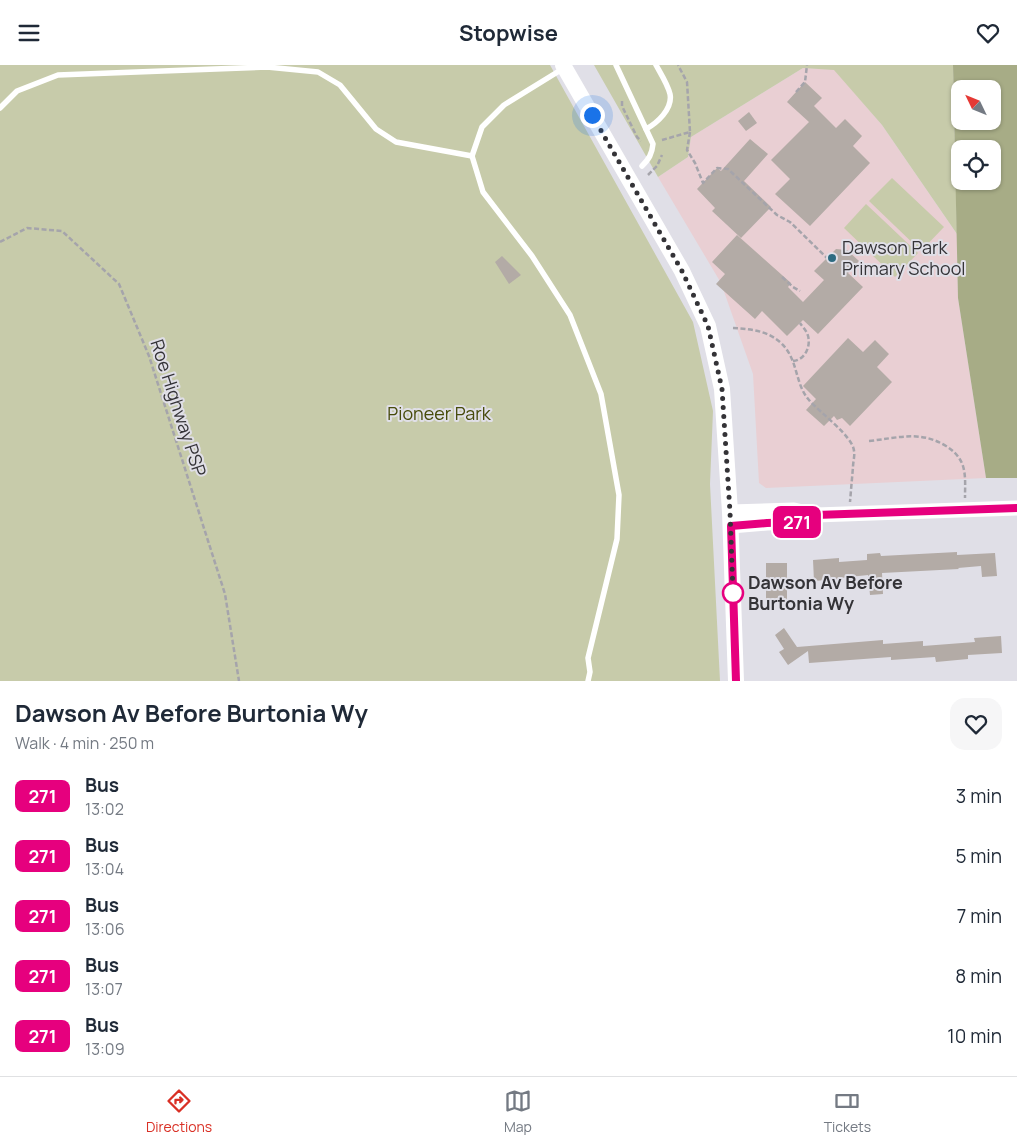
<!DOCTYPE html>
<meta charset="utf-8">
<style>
:root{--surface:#fff;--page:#f6f6f7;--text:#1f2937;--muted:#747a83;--line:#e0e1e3;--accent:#d93025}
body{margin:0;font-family:Manrope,sans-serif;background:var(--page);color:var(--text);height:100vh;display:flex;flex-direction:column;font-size:19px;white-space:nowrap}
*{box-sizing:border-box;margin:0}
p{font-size:16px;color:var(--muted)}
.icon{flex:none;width:28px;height:28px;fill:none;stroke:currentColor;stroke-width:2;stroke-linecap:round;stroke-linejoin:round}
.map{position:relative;height:616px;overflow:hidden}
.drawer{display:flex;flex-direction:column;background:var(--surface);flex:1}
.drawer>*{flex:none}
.badge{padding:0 10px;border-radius:8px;font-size:18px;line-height:32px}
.needle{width:32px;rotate:313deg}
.buttons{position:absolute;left:951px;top:15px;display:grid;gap:10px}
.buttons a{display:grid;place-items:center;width:50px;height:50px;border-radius:10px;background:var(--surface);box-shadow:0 1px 4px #0004;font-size:25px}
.you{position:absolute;width:25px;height:25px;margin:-12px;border:4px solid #fff;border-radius:50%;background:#1a73e8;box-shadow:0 0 0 8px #1a73e833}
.map>.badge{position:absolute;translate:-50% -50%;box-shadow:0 0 0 2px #fff}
.round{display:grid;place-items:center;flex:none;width:52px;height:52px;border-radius:15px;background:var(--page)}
.head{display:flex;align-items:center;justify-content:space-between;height:85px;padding:0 15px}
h1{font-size:24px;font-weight:700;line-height:38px}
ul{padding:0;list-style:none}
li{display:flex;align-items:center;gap:15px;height:60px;padding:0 15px}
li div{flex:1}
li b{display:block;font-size:19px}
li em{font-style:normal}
li .badge{min-width:55px;font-weight:700;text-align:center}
header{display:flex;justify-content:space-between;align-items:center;height:65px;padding:0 15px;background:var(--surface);font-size:22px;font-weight:700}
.tabs{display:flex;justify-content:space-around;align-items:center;height:70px;border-top:1px solid var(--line);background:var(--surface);font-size:14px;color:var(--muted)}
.tabs a{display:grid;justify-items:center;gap:2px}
.tabs .current{color:var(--accent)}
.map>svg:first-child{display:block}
.education{fill:#e9cfd3}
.green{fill:#c7cbaa}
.forest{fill:#a7ac86;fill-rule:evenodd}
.building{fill:#b3aba6}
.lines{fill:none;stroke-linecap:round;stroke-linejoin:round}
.path{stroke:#a5a4ab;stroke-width:2.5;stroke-dasharray:5 2.5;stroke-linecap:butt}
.service{stroke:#fff;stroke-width:5.5}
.tertiary{stroke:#fff;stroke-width:15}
.secondary{stroke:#fff;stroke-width:16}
.line-casing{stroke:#fff;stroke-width:11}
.line{stroke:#e6007e;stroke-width:8}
.walk{stroke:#343337;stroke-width:5;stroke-dasharray:0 9}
.poi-dot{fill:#2d6b81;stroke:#e0dfe7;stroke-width:2}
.stop-dot{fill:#fff;stroke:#e6007e;stroke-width:2.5}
.labels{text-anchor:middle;stroke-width:4;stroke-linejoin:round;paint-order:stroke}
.poi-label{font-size:18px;fill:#343337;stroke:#e0dfe7;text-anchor:start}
.street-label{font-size:18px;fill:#343337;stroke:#e0dfe7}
.park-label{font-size:18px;fill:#474b0b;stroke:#e0dfe7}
.stop-label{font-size:18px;font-weight:bold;fill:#343337;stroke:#e0dfe7;text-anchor:start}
</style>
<header><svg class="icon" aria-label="menu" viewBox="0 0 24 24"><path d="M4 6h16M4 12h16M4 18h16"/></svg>Stopwise<svg class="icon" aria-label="heart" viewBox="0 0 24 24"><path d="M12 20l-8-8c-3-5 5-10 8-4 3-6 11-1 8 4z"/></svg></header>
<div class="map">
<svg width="1017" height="616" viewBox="0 0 1017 616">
<rect width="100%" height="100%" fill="#e0dfe7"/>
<path class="education" d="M803,3L834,4L882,60L957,169L958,233L986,413L766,423L759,418L753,309L721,218L658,112L688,92L691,72Z"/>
<g class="green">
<path d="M0,0H550L693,257L713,346L710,419L720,616H0Z"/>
<path d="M594,0H953L957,169L882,60L834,5L803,3L691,72L688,92L658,112Z"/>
<path d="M892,113L944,162L921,186L869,136Z"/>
<path d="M866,139L918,188L895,212L844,163Z"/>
</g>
<path class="forest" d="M953,0H1017V413H986L958,233ZM960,24H992V56H960ZM960,84H992V116H960Z"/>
<g class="building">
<path d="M805,17L822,33L814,41L836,63L845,54L862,71L853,81L870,98L810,161L775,129L790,114L771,95L809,57L787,37Z"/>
<path d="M749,47L757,58L746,66L738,56Z"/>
<path d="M750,74L768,89L744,116L771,142L741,173L712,146L715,143L697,124L717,103L721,106Z"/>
<path d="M737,170L791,218L788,222L803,237L824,215L814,206L836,184L847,185L859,196L848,208L863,222L818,269L803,255L787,271L762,246L755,254L716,219L725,209L712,197Z"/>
<path d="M502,191L521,210L509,219L495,197Z"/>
<path d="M848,273L863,287L875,275L889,289L877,302L892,317L850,361L842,353L837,355L834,351L824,361L806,345L816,334L803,321Z"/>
<path d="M957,487V490L995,488L997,511L982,512L981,501L958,503L959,504L882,508L883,529L870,530L868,510L840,513V514L814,516L813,495L839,493V497L867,495V489L880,488L881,491Z"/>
<path d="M766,498H787V535L766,536Z"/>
<path d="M784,563L797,582L883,575V579L923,576V581L975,577L974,573L1001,571L1002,588L968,590V594L936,597L935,592L891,595V592L809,598L808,586L788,600L779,587L784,584L775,570Z"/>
</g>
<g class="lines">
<g class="path">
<path d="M796,27L805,17L807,0"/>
<path d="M622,36V41L637,72L641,76"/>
<path d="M690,67L687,85L695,98L703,118L717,103L728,104L777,150L790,157L827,193"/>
<path d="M662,75L690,67L687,17L678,0"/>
<path d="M648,110L657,101L662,90"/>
<path d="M0,177L27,163L62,166L119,219L149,291L225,529L239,616"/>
<path d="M782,212L793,222L800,226"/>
<path d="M733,263C749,264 766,265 780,277C799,294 794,318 809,335C819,347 853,371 854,386C855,391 853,397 853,402C852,413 851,425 850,437"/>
<path d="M793,296C806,295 812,279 807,268C805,264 802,261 800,258"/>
<path d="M869,376C898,373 920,365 946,381C954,386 960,392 963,401C966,411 965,422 965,433"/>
</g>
<g class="service">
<path d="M616,0L653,79C652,89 649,94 642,101"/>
<path d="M564,3L504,40L482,62L472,91L483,127L532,191L570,250L601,329L619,430L617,474L588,593L590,607L588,616"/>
<path d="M0,43L17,26L58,10L267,2L318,7L340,20L376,64L396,77L472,91"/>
<path d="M646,64C657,58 673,44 670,29C668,20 661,9 656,0"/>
</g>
<g class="tertiary">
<path d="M730,447L794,445L816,450L1017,443"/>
<path d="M731,461L767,458L796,457L816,450"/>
</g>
<path class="secondary" d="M563,0L682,206L708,261L722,324L730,447L736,616"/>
</g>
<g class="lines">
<g class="line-casing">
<path id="line" d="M736,616L731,461L767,458L796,457L816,450L1017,443"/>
</g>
<use href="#line" class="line"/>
<path class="walk" d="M592,50L682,206L708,261L722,324L730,447L733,528"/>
</g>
<circle class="poi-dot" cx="832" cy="193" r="5"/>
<circle class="stop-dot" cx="733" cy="528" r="10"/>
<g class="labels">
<g class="poi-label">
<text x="842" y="189">Dawson Park<tspan x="842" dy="21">Primary School</tspan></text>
</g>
<g class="street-label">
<text transform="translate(178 343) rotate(72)" y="6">Roe Highway PSP</text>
</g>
<g class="park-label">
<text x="439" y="355">Pioneer Park</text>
</g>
<g class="stop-label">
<text x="748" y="524">Dawson Av Before<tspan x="748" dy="21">Burtonia Wy</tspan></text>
</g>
</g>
</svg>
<div class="buttons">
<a><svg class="needle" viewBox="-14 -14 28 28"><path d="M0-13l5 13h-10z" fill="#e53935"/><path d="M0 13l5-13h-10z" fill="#747a83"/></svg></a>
<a><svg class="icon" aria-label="locate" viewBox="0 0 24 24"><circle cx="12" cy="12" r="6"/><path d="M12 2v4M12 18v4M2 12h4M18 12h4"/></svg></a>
</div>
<div class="you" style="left:592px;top:50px"></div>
<b class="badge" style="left:797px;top:457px;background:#e6007e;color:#fff">271</b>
</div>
<section class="drawer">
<div class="head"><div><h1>Dawson Av Before Burtonia Wy</h1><p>Walk · 4 min · 250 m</p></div><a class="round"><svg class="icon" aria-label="heart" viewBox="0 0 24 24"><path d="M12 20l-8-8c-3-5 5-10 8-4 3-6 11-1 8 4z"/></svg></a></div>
<ul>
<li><span class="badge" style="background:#e6007e;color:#fff">271</span><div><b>Bus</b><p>13:02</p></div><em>3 min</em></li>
<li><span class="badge" style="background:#e6007e;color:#fff">271</span><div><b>Bus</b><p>13:04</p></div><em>5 min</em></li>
<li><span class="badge" style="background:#e6007e;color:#fff">271</span><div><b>Bus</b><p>13:06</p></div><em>7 min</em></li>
<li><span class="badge" style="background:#e6007e;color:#fff">271</span><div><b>Bus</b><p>13:07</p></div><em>8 min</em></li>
<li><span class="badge" style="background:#e6007e;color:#fff">271</span><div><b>Bus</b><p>13:09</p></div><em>10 min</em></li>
</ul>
</section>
<nav class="tabs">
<a class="current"><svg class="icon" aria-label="directions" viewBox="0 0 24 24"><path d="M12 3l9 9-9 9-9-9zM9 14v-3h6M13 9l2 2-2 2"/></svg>Directions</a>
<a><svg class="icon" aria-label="map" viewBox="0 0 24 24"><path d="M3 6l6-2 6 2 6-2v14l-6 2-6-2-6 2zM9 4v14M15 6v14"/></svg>Map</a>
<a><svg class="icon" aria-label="tickets" viewBox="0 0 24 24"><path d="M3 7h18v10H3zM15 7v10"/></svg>Tickets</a>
</nav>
